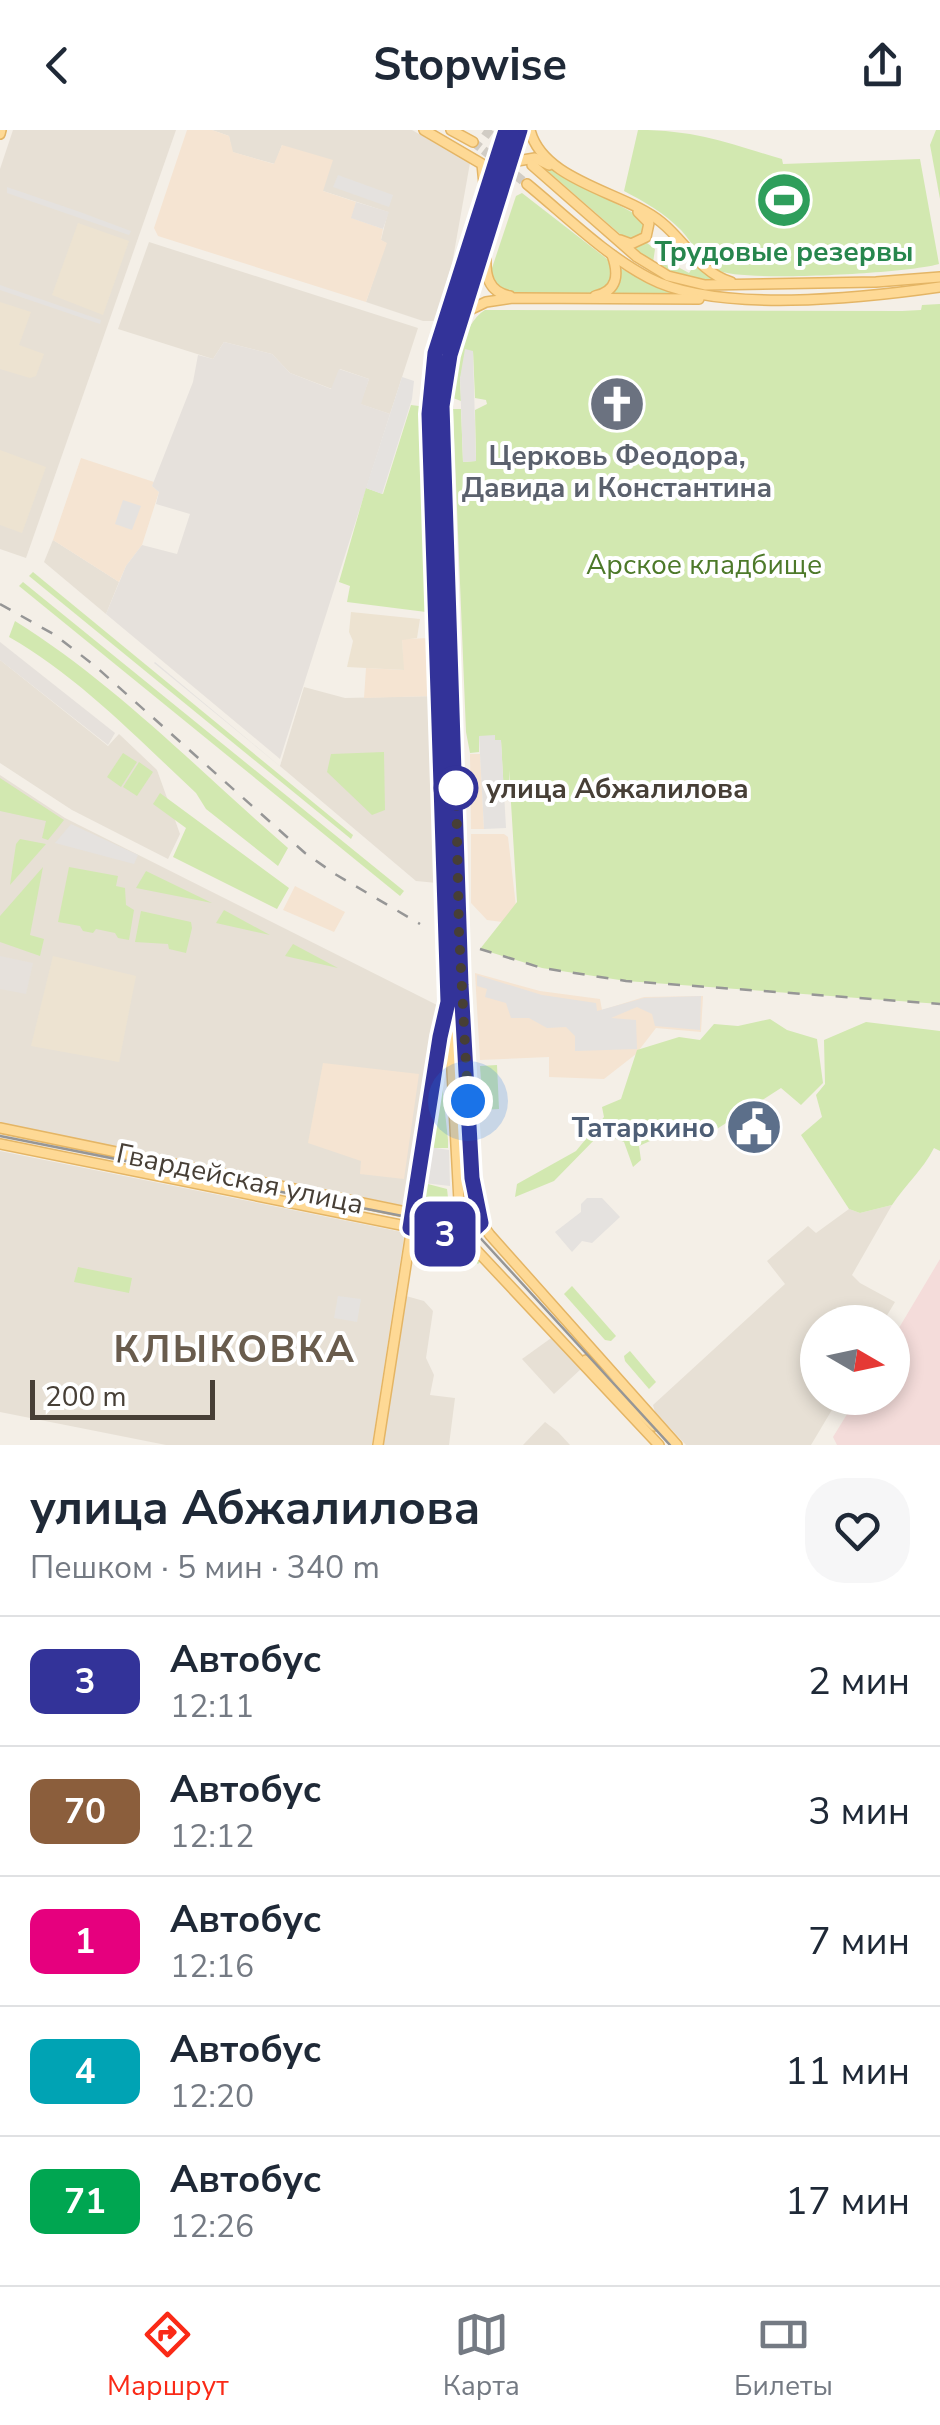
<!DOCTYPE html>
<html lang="ru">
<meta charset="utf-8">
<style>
:root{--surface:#fff;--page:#f6f6f7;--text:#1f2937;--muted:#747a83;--line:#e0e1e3;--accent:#fa2a17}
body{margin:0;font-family:"Nunito Sans",sans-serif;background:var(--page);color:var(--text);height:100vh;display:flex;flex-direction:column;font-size:38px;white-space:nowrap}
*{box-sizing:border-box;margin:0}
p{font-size:32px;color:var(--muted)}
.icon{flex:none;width:55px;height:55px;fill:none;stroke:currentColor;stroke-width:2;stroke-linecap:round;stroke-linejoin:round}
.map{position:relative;height:1315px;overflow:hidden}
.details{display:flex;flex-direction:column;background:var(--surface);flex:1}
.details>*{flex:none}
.badge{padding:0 20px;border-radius:15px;font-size:35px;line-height:65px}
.needle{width:65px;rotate:99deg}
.tools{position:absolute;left:800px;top:1175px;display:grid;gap:20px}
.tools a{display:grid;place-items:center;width:110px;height:110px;border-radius:50%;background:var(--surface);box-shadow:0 5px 15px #0003;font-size:50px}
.scale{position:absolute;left:30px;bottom:25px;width:185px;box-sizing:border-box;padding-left:10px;border:5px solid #473f36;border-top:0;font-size:28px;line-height:35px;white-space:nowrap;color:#473f36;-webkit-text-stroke:8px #fff;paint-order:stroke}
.you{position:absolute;width:50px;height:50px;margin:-25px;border:8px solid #fff;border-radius:50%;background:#1a73e8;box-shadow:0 0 0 15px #1a73e833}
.map>.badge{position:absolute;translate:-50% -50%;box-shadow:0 0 0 5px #fff}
.round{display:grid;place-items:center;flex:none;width:105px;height:105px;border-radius:40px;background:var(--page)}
.summary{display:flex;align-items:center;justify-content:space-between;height:170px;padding:0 30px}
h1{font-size:48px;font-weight:700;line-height:75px}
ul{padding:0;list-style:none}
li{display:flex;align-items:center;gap:30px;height:130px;padding:0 30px;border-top:2px solid var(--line)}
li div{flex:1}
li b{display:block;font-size:38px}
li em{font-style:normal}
li .badge{min-width:110px;font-weight:700;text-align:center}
header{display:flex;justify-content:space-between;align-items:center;height:130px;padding:0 30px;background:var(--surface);font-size:45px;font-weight:700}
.tabs{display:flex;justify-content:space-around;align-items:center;height:140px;border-top:2px solid var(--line);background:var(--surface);font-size:28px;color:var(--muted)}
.tabs a{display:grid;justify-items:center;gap:5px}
.tabs .selected{color:var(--accent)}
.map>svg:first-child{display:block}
.residential{fill:#e7e0d5}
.commercial{fill:#f5e4d2}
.industrial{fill:#e6e1dc}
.education{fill:#ede3d1}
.medical{fill:#f4dcda}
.green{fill:#d2e8b0}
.parking{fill:#e5e2df}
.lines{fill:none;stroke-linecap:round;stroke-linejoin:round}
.major-tunnel{stroke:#d1ccc4;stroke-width:9;stroke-dasharray:9 4.5;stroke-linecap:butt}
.major-casing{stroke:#e4b565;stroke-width:12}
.major{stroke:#fed995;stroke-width:9}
.tram{stroke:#969696;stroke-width:2.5}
.rail{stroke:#969696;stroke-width:2.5;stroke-dasharray:12 12;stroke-linecap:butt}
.line-casing{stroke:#fff;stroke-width:22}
.line{stroke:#339;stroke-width:15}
.walk{stroke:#473f36;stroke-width:10;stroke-dasharray:0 18}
.stop-dot{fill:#fff;stroke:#339;stroke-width:5}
.labels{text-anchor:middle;stroke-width:8;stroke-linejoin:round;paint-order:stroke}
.leisure-label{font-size:28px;font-weight:bold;fill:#27864d;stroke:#fff}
.worship-label{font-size:28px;font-weight:bold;fill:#5b616d;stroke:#fff}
.park-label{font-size:28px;fill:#4d7929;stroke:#fff}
.stop-label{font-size:28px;font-weight:bold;fill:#473f36;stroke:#fff;text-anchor:start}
.service-label{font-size:28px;font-weight:bold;fill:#4e5e75;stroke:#fff;text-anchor:end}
.street-label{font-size:28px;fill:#473f36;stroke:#fff}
.district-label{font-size:38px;font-weight:bold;letter-spacing:2.5px;fill:#695c4d;stroke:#fff}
</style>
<header><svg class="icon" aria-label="back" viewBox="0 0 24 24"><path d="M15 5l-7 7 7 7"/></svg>Stopwise<svg class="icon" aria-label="share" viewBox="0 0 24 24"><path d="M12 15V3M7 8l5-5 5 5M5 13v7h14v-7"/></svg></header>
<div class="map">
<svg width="940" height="1315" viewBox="0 0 940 1315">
<rect width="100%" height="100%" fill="#f4efe7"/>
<g class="residential">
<path d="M13,0H176L26,428L0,419V39Z"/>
<path d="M212,0H412L470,33L452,134L435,191H423L366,172L386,113L381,110L388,82L323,61L282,15L275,34L232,22L229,6Z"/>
<path d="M149,112L418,198L390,284L360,274L369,249L340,239L332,259L290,243L272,224L224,212L213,229L118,199Z"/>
<path d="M53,410L119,452L106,484L44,432Z"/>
<path d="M0,530L108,616L119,604L157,640L180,704L168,729L72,680L0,633Z"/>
<path d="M304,557L345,568L434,566L437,753L416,751L280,636Z"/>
<path d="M0,645L65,688L439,876L405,1076L0,993Z"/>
<path d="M0,1021L402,1102L404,1107L372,1315H166L0,1282Z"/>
<path d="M892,1075L852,1145L860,1153L895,1172L883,1192H818V1268H839L811,1315H686L655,1282L653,1275L785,1154L767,1131L808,1096L816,1103L849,1079L860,1083Z"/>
<path d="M406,1166L424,1171L433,1181L426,1228L434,1245L430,1265L455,1268L449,1315H383Z"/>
<path d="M554,1206L582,1238L554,1264L522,1229Z"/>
<path d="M545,1292L558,1302L570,1315H523Z"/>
</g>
<g class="commercial">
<path d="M187,0H212L229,6L233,22L274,34L282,15L333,30L323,61L356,72L352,88L383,99L381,110L387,113L366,172L158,106L154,98Z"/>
<path d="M81,328L154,352L152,356L159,362L142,415L126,436L119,452L53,410Z"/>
<path d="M431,508L434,566L364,568L366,538L403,540L402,509Z"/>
<path d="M470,624H480L484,699H471Z"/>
<path d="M471,704H504L508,707L518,794L487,790L471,773Z"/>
<path d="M295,756L345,782L334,802L283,780Z"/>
<path d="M475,843L540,861L600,869L602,880L644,867L703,866L701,902L656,898L636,924L604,949L549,947V927L480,930Z"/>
<path d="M323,933L419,944L404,1049L360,1044L361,1031L308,1013Z"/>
</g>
<g class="industrial">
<path d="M356,72L389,82L383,99L351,88Z"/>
<path d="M224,212L272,224L290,243L331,259L339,239L369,249L361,274L390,284L280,629L106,484L126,436L142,415L177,424L190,384L156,374L159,362L152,356L193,252L198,225L213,229Z"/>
<path d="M0,512L115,603L108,615L0,530Z"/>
<path d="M0,826L33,833L26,864L0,859Z"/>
</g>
<g class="education">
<path d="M78,93L129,111L103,185L52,165Z"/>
<path d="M0,172L31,182L19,215L44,224L36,246L30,248L0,239Z"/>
<path d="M0,320L46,337L22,403L0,395Z"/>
<path d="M351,482L420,489L417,508L402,510L404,540L347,537L353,511L349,502Z"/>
<path d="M53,826L136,846L119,932L31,916Z"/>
</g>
<path class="medical" d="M940,1129V1315H837L833,1307L857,1268H892L893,1208Z"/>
<g class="green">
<path d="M638,0C698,0 730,14 782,29L783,34L920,29L939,134C910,143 741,153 717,140C701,131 693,113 681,100C664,83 645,72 624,61Z"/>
<path d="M936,0H940V69L930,15Z"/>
<path d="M535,30L639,86L646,94L644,105L628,111Z"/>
<path d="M522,63L611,132L614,150L597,164L515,163L497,159L490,144L516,66Z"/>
<path d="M652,97L647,113L655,119L653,133L678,137L689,143L695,134L717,150C684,149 658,138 632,118L645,111Z"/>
<path d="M620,138L653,156L681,165L604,166L617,156Z"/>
<path d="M940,174V874L626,851L542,838L480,819L517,772L509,640V667L504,666L501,611L479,607V622L470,623L466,602L453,279H461L463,332L476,331L475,280L487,274L486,270L475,268L473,221L460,248L461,271L453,268C457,241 461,194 485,180L902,181L921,180L922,175Z"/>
<path d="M411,275L419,276L426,482L347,472L350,456L339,452L366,358L383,364Z"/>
<path d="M33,442L353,705L351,709L29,446Z"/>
<path d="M23,452L404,761L400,766L19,456Z"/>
<path d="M15,491C116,554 198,640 288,718L278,736L206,679L196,663C137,608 79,547 9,507Z"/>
<path d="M384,622L385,680L372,685L327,642L331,624Z"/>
<path d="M123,623L137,632L121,657L107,647Z"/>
<path d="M139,632L153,642L137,666L123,657Z"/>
<path d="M0,648L64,690L48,710L42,708L46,691L0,681Z"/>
<path d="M160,663L289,758L277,779L173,727L186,698L153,674Z"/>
<path d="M20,709L46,714L10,755L16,714Z"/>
<path d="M43,737L30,805L44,809L40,826L0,812V786Z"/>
<path d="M69,737L118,746L116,756L125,758L126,775L134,780L129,810L118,808L115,803L96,799L93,803L83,801L80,796L58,792Z"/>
<path d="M146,741L212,773L136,758Z"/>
<path d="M224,780L270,805L216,793Z"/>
<path d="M141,781L191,792L192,798L186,823L169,819L168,814L135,812Z"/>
<path d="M293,814L338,838L285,826Z"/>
<path d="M770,889L787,900L817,909L823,953L801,975L781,958L709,1004L697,990L639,1016L641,1030L633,1037L624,1012L601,1003L554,1051L515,1067L517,1054L576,1021L604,987L602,977L621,969L637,920L679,907L700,910L714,894L738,896Z"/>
<path d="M866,892L940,901V1021L934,1018C922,1041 906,1054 892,1075L860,1083L849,1079L801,1005L822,987L816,965L825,954L824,910Z"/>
<path d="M497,935L499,979L483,980L480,936Z"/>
<path d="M441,945L448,1010V1018H432L428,1010Z"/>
<path d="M424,1053L447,1059L449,1076L443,1082L424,1081L421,1078Z"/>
<path d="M421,1107L462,1116L481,1131L478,1134L461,1122L413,1114Z"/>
<path d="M78,1137L132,1148L129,1163L74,1152Z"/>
<path d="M572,1156L616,1206L611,1211L605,1210L564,1164Z"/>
<path d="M630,1221L656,1252L649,1259L625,1231L624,1226Z"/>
</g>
<g class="parking">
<path d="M338,45L393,65L389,77L333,57Z"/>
<path d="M7,57L80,82L131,101L129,105L7,63Z"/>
<path d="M0,155L101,190L100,194L0,160Z"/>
<path d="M465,219L473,221L476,331L463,332L460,248Z"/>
<path d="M402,247L414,251L412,269L382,364L366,358Z"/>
<path d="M123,370L141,376L132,400L115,394Z"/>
<path d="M155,532L287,642L154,533Z"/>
<path d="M495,605V610H501L506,698L484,699L479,606Z"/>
<path d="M71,694L138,725L134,734L55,713Z"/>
<path d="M477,845L542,865L596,873L597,881L644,868L701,866L700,900L655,896L652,884L637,877L611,888L636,890L637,919L575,921V906L566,897L547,898L529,888H511L506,873L485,867L487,859L477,856Z"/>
<path d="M429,1017L449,1020L450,1056L424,1053Z"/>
<path d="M587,1068H602L620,1087L592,1113L582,1111L572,1122L555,1102L581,1082V1074Z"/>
<path d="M338,1166L361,1169L357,1192L334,1188Z"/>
</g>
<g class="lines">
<g class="major-tunnel">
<path d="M484,0L518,25"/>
<path d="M473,12L527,54"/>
</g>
<g class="major-casing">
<g id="major">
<path d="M424,0L482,34L484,54"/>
<path d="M451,0L473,12"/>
<path d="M506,0L450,172L430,250L448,866L460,1090L465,1108L659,1315"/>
<path d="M520,0L450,225L443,276L459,802L474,1068L481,1093L490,1105L677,1315"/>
<path d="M530,0C543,52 625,62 661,92C686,112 699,142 731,152"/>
<path d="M0,4L1,0"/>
<path d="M511,32L535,28L549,35"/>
<path d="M532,35L637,127L668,146L705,155L876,152L940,147"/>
<path d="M527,54C566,86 605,125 649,148C717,184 864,168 940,157"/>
<path d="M620,110L631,114L646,107L649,93L638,82"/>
<path d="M486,125C485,145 488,162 510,166"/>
<path d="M595,166C618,161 619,144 612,125"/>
<path d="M448,180L457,186L486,172L513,168L699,169"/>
<path d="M0,998L401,1081L481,1093"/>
<path d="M0,1014L465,1108"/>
<path d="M586,1230L654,1296"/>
<path d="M378,1315L445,884"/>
</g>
</g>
<use href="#major" class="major"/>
<path class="tram" d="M0,1006L473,1100L670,1315"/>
<g class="rail">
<path d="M0,474L55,505L95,536L305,723L335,744L420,794"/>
<path d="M480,819L542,838L626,851L940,874"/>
</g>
</g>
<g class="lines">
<g class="line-casing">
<path id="line" d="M506,0L435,223L429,284L448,872L440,907L410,1098L465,1108L481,1093L472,1048L461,855L442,276L450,225L520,0"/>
</g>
<use href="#line" class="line"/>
<path class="walk" d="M456,658L459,802L468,971"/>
</g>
<defs>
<g id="stadium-disc" transform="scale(2.875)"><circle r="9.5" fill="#2e9e5b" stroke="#fff"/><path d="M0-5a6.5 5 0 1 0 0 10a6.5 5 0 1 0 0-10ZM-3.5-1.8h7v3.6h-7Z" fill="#fff"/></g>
<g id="church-disc" transform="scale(2.875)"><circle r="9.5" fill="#6b7280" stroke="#fff"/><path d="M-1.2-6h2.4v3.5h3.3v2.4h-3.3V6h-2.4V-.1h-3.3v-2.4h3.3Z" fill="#fff"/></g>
<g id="civic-disc" transform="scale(2.875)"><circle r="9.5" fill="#5c6f8a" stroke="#fff"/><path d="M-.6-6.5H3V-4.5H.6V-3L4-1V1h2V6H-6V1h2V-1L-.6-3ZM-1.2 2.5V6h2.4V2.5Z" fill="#fff"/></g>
</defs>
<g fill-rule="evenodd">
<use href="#stadium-disc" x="784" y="70"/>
<use href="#church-disc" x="617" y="274"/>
<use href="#civic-disc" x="754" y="997"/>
</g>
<circle class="stop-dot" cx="456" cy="658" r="20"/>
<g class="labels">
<g class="leisure-label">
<text x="784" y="131">Трудовые резервы</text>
</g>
<g class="worship-label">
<text x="617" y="335">Церковь Феодора,<tspan x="617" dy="32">Давида и Константина</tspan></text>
</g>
<g class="park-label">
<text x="704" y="444">Арское кладбище</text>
</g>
<g class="stop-label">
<text x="486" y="668">улица Абжалилова</text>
</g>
<g class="service-label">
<text x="715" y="1007">Татаркино</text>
</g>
<g class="street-label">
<text transform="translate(240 1048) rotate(12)" y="10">Гвардейская улица</text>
</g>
<g class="district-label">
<text x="235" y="1232">КЛЫКОВКА</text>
</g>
</g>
</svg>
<div class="tools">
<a><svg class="needle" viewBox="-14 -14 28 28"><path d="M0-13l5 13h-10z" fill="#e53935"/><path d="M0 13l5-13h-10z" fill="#747a83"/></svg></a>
</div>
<div class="scale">200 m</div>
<div class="you" style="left:468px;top:971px"></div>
<b class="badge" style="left:445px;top:1104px;background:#339;color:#fff">3</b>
</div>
<section class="details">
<div class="summary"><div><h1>улица Абжалилова</h1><p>Пешком · 5 мин · 340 m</p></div><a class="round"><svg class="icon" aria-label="heart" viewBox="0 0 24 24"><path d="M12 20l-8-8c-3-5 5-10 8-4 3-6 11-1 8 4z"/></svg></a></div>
<ul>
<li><span class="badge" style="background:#339;color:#fff">3</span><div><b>Автобус</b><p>12:11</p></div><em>2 мин</em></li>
<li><span class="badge" style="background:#8b5e3c;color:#fff">70</span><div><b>Автобус</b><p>12:12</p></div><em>3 мин</em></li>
<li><span class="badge" style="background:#e6007e;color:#fff">1</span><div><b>Автобус</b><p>12:16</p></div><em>7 мин</em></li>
<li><span class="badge" style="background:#00a3b4;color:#fff">4</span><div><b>Автобус</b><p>12:20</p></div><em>11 мин</em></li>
<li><span class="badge" style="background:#00a651;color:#fff">71</span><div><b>Автобус</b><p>12:26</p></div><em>17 мин</em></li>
</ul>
</section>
<nav class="tabs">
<a class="selected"><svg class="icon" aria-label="directions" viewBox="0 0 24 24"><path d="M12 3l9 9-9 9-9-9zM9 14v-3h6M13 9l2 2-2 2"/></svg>Маршрут</a>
<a><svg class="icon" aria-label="map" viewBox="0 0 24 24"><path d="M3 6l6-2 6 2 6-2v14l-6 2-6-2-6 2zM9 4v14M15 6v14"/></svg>Карта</a>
<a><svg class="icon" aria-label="tickets" viewBox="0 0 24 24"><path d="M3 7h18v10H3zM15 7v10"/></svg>Билеты</a>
</nav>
